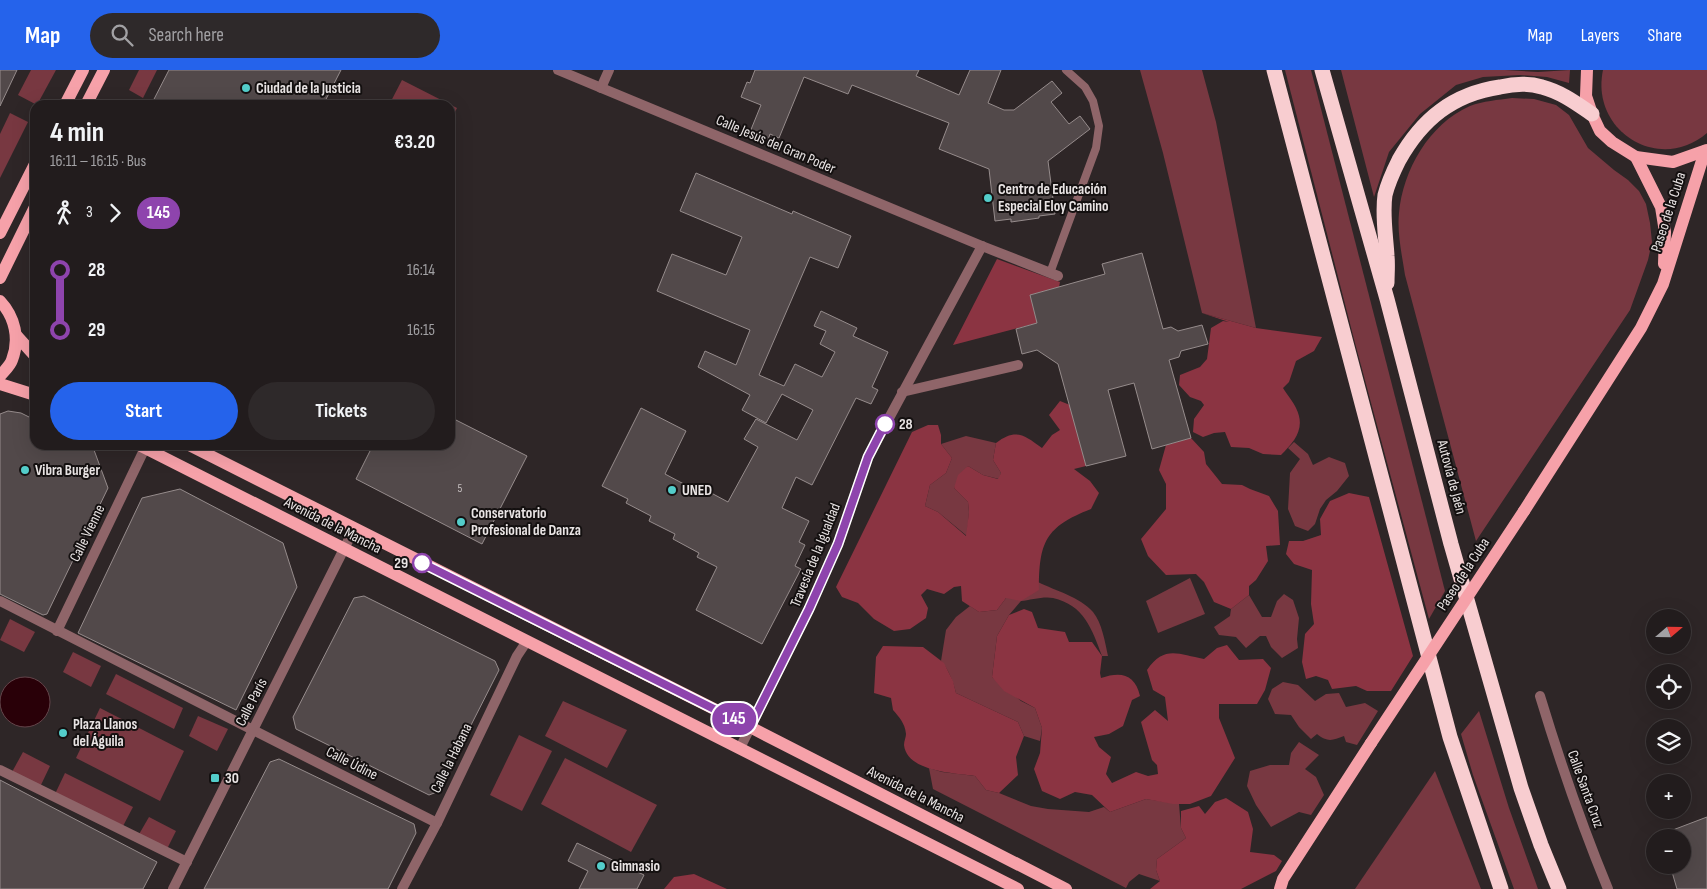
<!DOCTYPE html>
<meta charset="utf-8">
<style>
:root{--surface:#221c1d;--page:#2e292a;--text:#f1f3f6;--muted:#a2a1a4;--line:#3f3a3b;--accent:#2563eb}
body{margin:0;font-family:"Sofia Sans Condensed",sans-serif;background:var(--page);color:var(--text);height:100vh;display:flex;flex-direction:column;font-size:19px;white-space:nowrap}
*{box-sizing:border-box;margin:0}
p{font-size:16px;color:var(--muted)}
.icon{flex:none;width:28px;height:28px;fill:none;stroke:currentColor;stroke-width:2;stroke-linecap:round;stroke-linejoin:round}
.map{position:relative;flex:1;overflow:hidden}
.drawer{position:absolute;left:30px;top:30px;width:425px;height:350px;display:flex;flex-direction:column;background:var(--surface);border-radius:15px;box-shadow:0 5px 20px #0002,0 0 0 1px var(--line)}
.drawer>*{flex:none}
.badge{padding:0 10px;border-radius:16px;font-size:18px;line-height:32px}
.needle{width:32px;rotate:70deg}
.buttons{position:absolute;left:1646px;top:539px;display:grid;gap:10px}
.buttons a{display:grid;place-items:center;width:45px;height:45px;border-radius:50%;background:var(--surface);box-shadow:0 5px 20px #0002,0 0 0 1px var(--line);font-size:25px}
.map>.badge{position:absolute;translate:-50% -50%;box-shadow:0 0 0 2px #fff}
.legs{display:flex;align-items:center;gap:8px;height:55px;padding:0 20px;font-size:16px}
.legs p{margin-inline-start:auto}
.headline{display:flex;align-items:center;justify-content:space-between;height:85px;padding:0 20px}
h1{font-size:28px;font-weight:700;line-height:38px}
.primary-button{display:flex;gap:10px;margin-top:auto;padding:10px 20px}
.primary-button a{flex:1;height:58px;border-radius:30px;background:var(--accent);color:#fff;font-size:20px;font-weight:700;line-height:58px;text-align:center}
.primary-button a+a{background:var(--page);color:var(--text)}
ul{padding:0 20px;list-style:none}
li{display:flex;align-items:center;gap:18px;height:60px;font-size:19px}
li i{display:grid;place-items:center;width:8px;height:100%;margin:0 6px;background:currentColor}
li i::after{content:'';width:12px;height:12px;margin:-6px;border:4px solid;border-radius:50%;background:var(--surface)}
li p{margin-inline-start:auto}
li:first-child i{background:linear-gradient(#0000 50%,currentColor 0)}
li:last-child i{background:linear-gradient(currentColor 50%,#0000 0)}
header{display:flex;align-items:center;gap:30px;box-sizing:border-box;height:70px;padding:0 25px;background:var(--accent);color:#fff}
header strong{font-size:24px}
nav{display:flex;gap:28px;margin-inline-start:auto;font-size:18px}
.search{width:350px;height:45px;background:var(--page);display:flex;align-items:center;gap:12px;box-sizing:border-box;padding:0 18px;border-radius:28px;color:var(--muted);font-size:19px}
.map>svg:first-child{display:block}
.green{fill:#783841}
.forest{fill:#8b3442}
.water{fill:#290008;stroke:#63444a}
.building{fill:#52494a;stroke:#968c8c}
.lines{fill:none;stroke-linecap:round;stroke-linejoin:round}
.service{stroke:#8f6569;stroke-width:8}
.pedestrian{stroke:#8f6569;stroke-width:10}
.minor{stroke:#8f6569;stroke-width:10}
.primary{stroke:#f6a1a9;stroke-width:12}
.motorway{stroke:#f8cdd0;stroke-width:15}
.primary-bridge{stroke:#f6a1a9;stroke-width:12}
.line-1-casing{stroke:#fff;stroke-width:11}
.line-1{stroke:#8e44ad;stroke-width:8}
.poi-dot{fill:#53cdca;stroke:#141010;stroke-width:2}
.stop-1-dot{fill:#fff;stroke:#8e44ad;stroke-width:2.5}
.labels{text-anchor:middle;stroke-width:4;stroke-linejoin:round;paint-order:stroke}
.number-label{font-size:12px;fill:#c3bdbe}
.poi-label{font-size:15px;font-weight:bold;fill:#e9e4e4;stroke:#141010;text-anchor:start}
.street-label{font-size:15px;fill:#e9e4e4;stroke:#141010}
.stop-label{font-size:15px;font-weight:bold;fill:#e9e4e4;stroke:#141010;text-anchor:start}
</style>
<header>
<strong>Map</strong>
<div class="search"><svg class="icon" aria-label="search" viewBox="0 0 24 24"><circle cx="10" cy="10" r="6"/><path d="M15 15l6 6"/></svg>Search here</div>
<nav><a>Map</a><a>Layers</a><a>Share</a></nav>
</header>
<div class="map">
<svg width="1707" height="819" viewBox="0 0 1707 819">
<rect width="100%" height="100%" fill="#2e2627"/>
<g class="green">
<path d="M31,0H56L37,35L18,25Z"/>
<path d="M139,0H157L143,28L129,20Z"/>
<path d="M1140,0H1202L1216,52L1256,258L1202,243L1163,83Z"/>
<path d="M1285,0H1311L1445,521L1429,549L1355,273Z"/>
<path d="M1341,0H1505L1538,2L1570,0L1569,13L1547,7L1520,5L1483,7L1456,15L1420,44L1389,82L1374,127Z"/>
<path d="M1603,0H1707V63C1659,104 1590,61 1603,0Z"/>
<path d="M402,10L457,38L450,52V35H389Z"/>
<path d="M1512,28L1534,29L1556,35L1569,45L1588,78L1614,100L1628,110L1639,121L1646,134L1650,153L1652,172L1648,190L1630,240L1476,471L1405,205C1402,185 1397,164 1399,143C1403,100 1429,54 1470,36C1483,31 1498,30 1512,28Z"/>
<path d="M10,43L28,52L0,108V64Z"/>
<path d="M966,366L996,373L993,390L1001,403L999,409L983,405L968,396L954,418L968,432L969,442L967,466L938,442L925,436L930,415L946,403L952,388L941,374Z"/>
<path d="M1294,372L1308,384L1313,395L1329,387L1345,393L1349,406L1337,421L1326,430L1320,439L1315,454L1308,461L1295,456L1288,439L1290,403L1300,389L1288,378Z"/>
<path d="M1190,508L1205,544L1158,563L1146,531Z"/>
<path d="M1038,512C1056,521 1080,527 1093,542C1102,553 1105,572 1108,586H1102C1092,559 1084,535 1053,528C1044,526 1030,530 1021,531L1009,545L997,566L992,607L1021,631L1035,638L1042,658L1040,671L1024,666L1018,652L956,623C953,611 949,600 941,591L946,560L956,547L970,536L979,542L997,540L1006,528L1038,520Z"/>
<path d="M1284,524L1293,530L1299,548L1297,569L1298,578L1282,588L1271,577L1266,566H1260L1246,578L1236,567L1219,565L1214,557L1230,546L1231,539L1249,525L1262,547H1271L1277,531Z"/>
<path d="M10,549L35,562L24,582L0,570Z"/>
<path d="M73,582L101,596L91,617L63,602Z"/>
<path d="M116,604L183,638L174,659L106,624Z"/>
<path d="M1283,612L1298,615L1315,631L1326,624L1339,623L1346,637L1365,633L1378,641L1357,675L1346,672L1344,666C1332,671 1327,672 1317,664L1311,669L1299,657L1291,645L1275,644L1268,629L1272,619Z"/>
<path d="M563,631L627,660L607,698L545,666Z"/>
<path d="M100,638L184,681L160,731L76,688Z"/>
<path d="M1479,641L1509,738L1538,819H1514L1473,705L1461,664Z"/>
<path d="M198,646L228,659L217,681L189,666Z"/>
<path d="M519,665L552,681L522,741L490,725Z"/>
<path d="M1299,672L1319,685L1305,699L1316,707L1324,725L1311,745L1299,742L1271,757L1256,735L1247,716L1250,701L1270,695H1289L1291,683Z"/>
<path d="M23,682L50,696L40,717L12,702Z"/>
<path d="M565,688L657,735L631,782L541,734Z"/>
<path d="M929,698L942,702L975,706L986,720L999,723L1031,736L1048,739L1089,742L1104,737L1110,742L1146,729L1179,734L1181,758L1186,768L1157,789L1156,800L1160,811L1139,804L1129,812L1126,818L933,719Z"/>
<path d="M1435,701L1481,819H1355Z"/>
<path d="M65,703L133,737L122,758L55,724Z"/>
<path d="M149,747L176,761L166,781L138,766Z"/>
</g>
<g class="forest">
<path d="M997,189L1060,212L1059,217L1030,225L1037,253L953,275Z"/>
<path d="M1202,243L1256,258L1322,267L1314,281L1296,291L1289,312L1283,318C1287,325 1293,331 1296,338C1306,358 1295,371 1281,385L1263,384L1249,378L1231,377L1225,362L1214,363L1203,367L1193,362L1194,349L1204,335L1201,331L1190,327L1179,315L1180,305L1200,297L1207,289L1211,258L1223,251L1229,252Z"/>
<path d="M1060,331L1070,335L1086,396L1074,399L1090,411L1099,423L1091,439C1045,457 1039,472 1039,520L1021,531L1006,528L997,540L979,542L962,531L961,516L954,517L944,524L927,519L921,525L928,538L926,548L910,559L894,561L874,549L858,533L842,527L836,517L912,362L928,355H938L941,365V374L952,388L946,403L930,415L925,436L938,442L966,466L969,442L968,432L954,418L958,405L968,396L983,405L998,409L1001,403L993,390L996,373C1016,358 1024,365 1042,378L1052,365L1060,360L1049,345Z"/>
<path d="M1191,368L1204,382L1206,394L1222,414L1242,415L1250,419L1269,426L1278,441L1280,475L1266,476L1268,491L1256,510L1249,516V525L1231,539L1214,532L1204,512L1196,504L1166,505L1148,486L1141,469L1166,439V414L1159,400L1166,375Z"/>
<path d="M1349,423L1369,427L1413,586L1391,621H1367L1356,616L1332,619L1328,610L1316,606L1306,609L1302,592L1305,564L1314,554L1311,534L1312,500L1294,494L1286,484L1289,471H1303L1321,465L1320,449L1330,431Z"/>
<path d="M1024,539L1032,542L1038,558L1065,562L1069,572H1092L1102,586L1100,603L1101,608C1121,601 1135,604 1140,626L1132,630L1123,656L1109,664L1094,667L1099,677L1111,687L1106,704L1112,713L1136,702L1148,706L1158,704L1157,695L1152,690L1141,652L1155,640L1168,651L1165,627L1153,620L1147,600C1164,575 1178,584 1204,589L1217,578L1227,575L1239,590L1263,589L1271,598L1265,620L1257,634H1219V648L1235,688L1211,726L1190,734H1173L1146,729L1110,742L1092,725L1075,722L1060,729L1042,721L1034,699L1040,683L1042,658L1035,638L1004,621L992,607L997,566L1009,545Z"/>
<path d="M883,576L923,577L944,593L953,611L956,623L1018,652L1024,666L1016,687L1018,705L999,723L986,720L975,706C955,703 907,702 904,675C904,671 906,667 906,664C905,653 899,647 893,640L891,628L874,623L876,587Z"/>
<path d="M1226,728L1248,742L1253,759L1250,782L1274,785L1282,791L1276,801L1241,819H1150L1160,811L1156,800L1157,789L1186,768L1181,758V741L1199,736L1205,744L1215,732Z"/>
<path d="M694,804L727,819H664L674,807Z"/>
</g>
<circle class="water" cx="25" cy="632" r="25"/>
<g class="building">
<path d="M0,0H17L0,36Z"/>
<path d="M169,0H341L323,35H151Z"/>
<path d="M755,0H919L916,6L959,25L970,0H1001L988,33L1004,40H1014L1052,11L1062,23L1051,32L1069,54L1080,46L1090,59L1048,91L1055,144L1039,146V148L1011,152V149L995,151L989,99L939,79L949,53L852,15L848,24L804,7L779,68L770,64L768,70L750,62L761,35L741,27L747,12L750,13Z"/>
<path d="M696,103L792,144L793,141L851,166L838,198L810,187L759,305L784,316L795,294L822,307L835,282L820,274L826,261L814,256L821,241L857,258L853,266L888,282L872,317L878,320L871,334L856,328L812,415L796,407L782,438L809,451L799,472L805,475L795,496L801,499L762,574L696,540L717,497L697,487L699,483L673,469L675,464L649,451L651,446L626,433L628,429L602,416L641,338L686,361L665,404L697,421L700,417L728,432L758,377L744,369L756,349L797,370L813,340L782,324L766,353L742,340L750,325L698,297L705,281L736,295L750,260L657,221L672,184L726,205L742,167L680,141Z"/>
<path d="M1142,183L1163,259L1171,257L1178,261L1202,255L1208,274L1181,281L1179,287L1169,290L1191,368L1152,379L1134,313L1108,320L1126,386L1086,396L1058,294L1037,280L1022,284L1016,259L1037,253L1030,225L1105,204L1102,194Z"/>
<path d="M8,341L21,343L35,350V375H84L94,380L108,418L47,544L43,545L0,524V344Z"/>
<path d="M450,347L527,386L482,474L356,409L373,375H450Z"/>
<path d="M180,419L283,473L297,517L236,640L78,563L142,428Z"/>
<path d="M364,526L495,591L499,600L437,722L429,725L296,659L293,647L354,528Z"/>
<path d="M279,689L414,754L416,763L388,819H204L270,692Z"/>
<path d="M0,710L157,792L143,819H0Z"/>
<path d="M1707,747V819H1677L1670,795H1682V768L1657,766Z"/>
<path d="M577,773L644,805L637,819H579L588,801L568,791Z"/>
</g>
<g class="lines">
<path class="service" d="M1050,203L1096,78L1099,56L1093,31L1085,17L1066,0"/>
<g class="pedestrian">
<path d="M0,531L253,660"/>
<path d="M57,561L145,378"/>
<path d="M0,700L187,792"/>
</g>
<g class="minor">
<path d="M558,0L982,176L1058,206"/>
<path d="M601,18L609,0"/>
<path d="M902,322L1018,295"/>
<path d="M1540,626C1560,692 1582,756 1608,819"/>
<path d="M253,660L437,753"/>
<path d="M740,678L809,539L838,474L868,387L982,176"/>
<path d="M173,819L354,459"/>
<path d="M402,819L437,753L517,586L527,571"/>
</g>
<g class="primary">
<path d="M1587,0L1586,26L1592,44L1600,61L1612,72L1636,87L1673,92L1707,80"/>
<path d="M65,35L83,0"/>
<path d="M86,35L104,0"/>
<path d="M1636,87L1661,137L1665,162L1664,194"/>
<path d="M0,163L35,94"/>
<path d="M0,208L35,137"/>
<path d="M0,231C15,247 20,269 12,290C10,296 4,301 0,306"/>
<path d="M16,265L35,286"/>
<path d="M0,314L35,325"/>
<path d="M139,375L1018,819"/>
<path d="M189,375L750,657L1066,819"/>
<path d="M1524,441L1641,258L1663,214L1705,81"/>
<path d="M1280,819L1283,809L1371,673"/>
</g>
<g class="motorway">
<path d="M1274,0L1450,667L1501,819"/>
<path d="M1322,0L1387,229L1451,474L1521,718L1541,775L1559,819"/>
<path d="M1387,213C1387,204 1388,195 1387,186C1386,167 1382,145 1385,125C1388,113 1394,100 1399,90C1422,49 1453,24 1500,17C1513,14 1529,13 1542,17C1561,22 1576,33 1592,44"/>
</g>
<path class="primary-bridge" d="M1371,673L1524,441"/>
</g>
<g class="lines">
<g class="line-1-casing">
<path id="line-1" d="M422,493L750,657L809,539L838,474L868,387L885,354"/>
</g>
<use href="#line-1" class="line-1"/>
</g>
<g class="poi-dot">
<circle cx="246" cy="18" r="5"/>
<circle cx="988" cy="128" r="5"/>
<circle cx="25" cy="400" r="5"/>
<circle cx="672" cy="420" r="5"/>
<circle cx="461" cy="452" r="5"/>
<circle cx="63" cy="663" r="5"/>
<rect x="210" y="703" width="10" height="10" rx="2.5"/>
<circle cx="601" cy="796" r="5"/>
</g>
<g class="stop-1-dot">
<circle cx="885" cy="354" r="9"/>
<circle cx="422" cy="493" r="9"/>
</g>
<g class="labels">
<g class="number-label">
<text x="460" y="422">5</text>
</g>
<g class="poi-label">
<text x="256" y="23">Ciudad de la Justicia</text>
<text x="998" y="124">Centro de Educación<tspan x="998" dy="17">Especial Eloy Camino</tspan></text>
<text x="35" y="405">Vibra Burger</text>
<text x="682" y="425">UNED</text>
<text x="471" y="448">Conservatorio<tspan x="471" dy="17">Profesional de Danza</tspan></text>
<text x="73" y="659">Plaza Llanos<tspan x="73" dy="17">del Águila</tspan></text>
<text x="225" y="713">30</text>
<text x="611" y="801">Gimnasio</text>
</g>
<g class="street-label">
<text transform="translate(776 74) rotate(23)" y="5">Calle Jesús del Gran Poder</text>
<text transform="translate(1668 142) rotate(-72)" y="5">Paseo de la Cuba</text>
<text transform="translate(1452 407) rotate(75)" y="5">Autovía de Jaén</text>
<text transform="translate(333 455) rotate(27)" y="5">Avenida de la Mancha</text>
<text transform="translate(87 463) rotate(-64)" y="5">Calle Vienne</text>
<text transform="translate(815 485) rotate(-68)" y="5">Travesía de la Igualdad</text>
<text transform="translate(1463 504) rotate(-57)" y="5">Paseo de la Cuba</text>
<text transform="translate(251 632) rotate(-63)" y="5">Calle París</text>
<text transform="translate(451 688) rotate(-64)" y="5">Calle la Habana</text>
<text transform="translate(352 693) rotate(27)" y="5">Calle Údine</text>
<text transform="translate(1586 719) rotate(70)" y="5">Calle Santa Cruz</text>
<text transform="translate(916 724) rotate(27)" y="5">Avenida de la Mancha</text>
</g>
<g class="stop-label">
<text x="899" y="359">28</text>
<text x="408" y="498" text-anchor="end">29</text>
</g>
</g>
</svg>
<div class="buttons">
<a><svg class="needle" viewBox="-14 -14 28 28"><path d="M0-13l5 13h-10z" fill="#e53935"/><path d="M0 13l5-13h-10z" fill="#a2a1a4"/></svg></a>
<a><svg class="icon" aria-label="locate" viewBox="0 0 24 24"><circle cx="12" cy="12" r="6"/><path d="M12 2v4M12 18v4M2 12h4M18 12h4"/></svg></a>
<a><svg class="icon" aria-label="layers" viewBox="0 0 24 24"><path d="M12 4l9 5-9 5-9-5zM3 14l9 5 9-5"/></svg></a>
<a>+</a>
<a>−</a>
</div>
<b class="badge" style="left:734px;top:649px;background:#8e44ad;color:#fff">145</b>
<section class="drawer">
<div class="headline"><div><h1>4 min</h1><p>16:11 – 16:15 · Bus</p></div><b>€3.20</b></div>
<div class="legs"><svg class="icon" aria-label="walk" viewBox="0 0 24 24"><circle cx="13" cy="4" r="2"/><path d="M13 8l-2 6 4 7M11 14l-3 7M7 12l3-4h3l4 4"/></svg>3<svg class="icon" aria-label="forward" viewBox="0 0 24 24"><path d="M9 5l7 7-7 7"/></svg><b class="badge" style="background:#8e44ad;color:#fff">145</b></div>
<ul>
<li><i style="color:#8e44ad"></i><b>28</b><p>16:14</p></li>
<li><i style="color:#8e44ad"></i><b>29</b><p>16:15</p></li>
</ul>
<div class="primary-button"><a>Start</a><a>Tickets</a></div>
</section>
</div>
